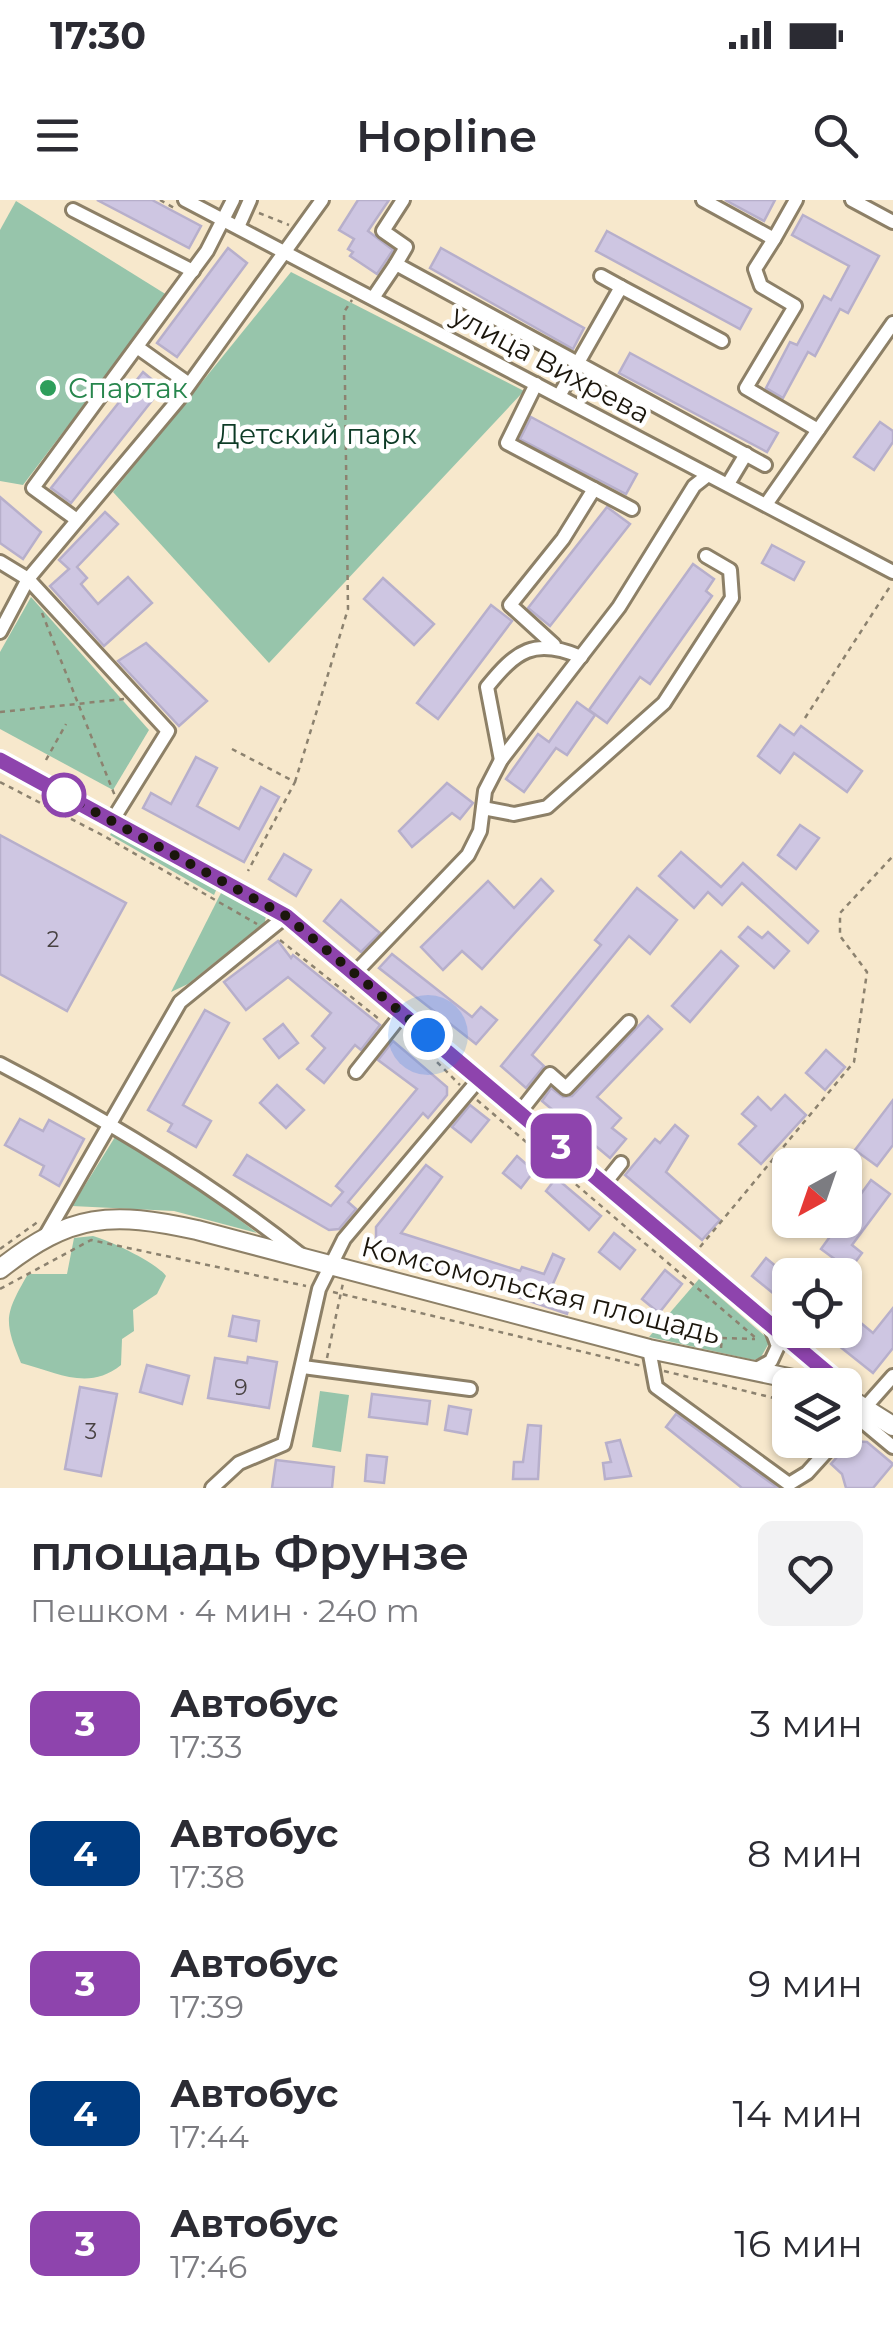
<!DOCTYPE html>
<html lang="ru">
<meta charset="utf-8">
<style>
:root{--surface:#fff;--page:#f2f2f3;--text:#2b2b33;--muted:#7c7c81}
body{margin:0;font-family:Montserrat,sans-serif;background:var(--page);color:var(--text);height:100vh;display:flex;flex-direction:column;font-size:38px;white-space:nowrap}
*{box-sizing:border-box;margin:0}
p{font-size:32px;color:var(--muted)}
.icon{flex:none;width:55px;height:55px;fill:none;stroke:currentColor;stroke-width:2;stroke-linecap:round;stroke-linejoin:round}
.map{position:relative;height:1288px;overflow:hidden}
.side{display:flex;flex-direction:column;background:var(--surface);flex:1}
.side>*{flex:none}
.badge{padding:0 20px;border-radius:15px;font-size:35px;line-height:65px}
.needle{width:65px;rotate:220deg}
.controls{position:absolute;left:772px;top:948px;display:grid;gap:20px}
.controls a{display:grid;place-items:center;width:90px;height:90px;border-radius:15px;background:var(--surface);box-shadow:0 2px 8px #0004;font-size:50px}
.you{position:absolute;width:50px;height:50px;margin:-25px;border:8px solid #fff;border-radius:50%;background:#1a73e8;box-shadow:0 0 0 15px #1a73e833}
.map>.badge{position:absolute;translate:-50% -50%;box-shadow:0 0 0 5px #fff}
.round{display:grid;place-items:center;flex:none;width:105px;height:105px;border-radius:15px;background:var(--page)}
.overview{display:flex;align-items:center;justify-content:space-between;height:170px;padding:0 30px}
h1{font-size:48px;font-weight:600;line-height:75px}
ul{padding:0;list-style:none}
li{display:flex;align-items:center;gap:30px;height:130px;padding:0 30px}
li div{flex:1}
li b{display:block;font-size:38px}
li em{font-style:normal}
li .badge{min-width:110px;font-weight:700;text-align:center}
.status{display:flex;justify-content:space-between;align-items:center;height:70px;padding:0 50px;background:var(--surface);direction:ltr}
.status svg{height:28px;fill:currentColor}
header{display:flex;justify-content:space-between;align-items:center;height:130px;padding:0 30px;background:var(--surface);font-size:45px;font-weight:600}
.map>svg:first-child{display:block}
.green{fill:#97c5ab}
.building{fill:#cec6e2;stroke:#b7afcb;stroke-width:2.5}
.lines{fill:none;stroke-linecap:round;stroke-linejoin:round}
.minor-casing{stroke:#8d8067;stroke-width:18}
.major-casing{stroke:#8d8067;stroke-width:22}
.path{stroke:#8c826f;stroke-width:2.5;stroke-dasharray:5 5;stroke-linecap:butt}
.minor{stroke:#fff;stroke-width:12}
.major{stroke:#fff;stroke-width:18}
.line-casing{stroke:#fff;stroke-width:22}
.line{stroke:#8e44ad;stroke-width:15}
.walk{stroke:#1b160c;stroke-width:10;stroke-dasharray:0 18}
.leisure-dot{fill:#2e9e5b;stroke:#fff;stroke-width:4}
.stop-dot{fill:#fff;stroke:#8e44ad;stroke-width:5}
.labels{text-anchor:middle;stroke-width:9;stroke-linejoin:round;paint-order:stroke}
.number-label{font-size:22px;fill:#484242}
.street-label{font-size:28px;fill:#1b160c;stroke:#fff}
.leisure-label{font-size:28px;fill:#27864d;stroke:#fff;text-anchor:start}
.park-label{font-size:28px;fill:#0d3b26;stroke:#fff}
</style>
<div class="status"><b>17:30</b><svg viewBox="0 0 49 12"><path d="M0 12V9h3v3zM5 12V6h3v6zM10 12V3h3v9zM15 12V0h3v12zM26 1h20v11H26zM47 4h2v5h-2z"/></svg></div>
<header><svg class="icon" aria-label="menu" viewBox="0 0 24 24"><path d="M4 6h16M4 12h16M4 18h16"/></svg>Hopline<svg class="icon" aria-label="search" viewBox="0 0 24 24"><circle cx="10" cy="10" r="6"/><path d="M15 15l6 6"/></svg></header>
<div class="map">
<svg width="893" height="1288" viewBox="0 0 893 1288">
<rect width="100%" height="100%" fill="#f7e8cc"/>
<g class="green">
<path d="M16,1L167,95L23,285L0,281V30Z"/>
<path d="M291,72L524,191L269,463L113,292Z"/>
<path d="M31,397L149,530L113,590L0,529V452Z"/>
<path d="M114,627L218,686L214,695L110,635Z"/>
<path d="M223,689L266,715L265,722L188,784L171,792Z"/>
<path d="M115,937L141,945L257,1033L174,1011L72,1006Z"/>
<path d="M93,1036C110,1041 156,1062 166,1076L157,1094L133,1110L134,1131L122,1139L121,1165C89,1191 58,1173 21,1163C3,1120 5,1114 28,1074H67L74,1038Z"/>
<path d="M699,1079L765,1136L769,1143L761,1157L754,1160L649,1137Z"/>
<path d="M320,1191L349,1195L341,1252L312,1247Z"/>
</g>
<g class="building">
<path d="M97,0H152L201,26L189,48Z"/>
<path d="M358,0H389L368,31L393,50L377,74L350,56L353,52L348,49L354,39L339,30Z"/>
<path d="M725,0H775L764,21Z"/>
<path d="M803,15L879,56L848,113L840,109L815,156L808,152L783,198L766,188L790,142L797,145L824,96L831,100L849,66L792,35Z"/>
<path d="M607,31L751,109L740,129L596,51Z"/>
<path d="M228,48L247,63L177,157L157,143Z"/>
<path d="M441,48L584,128L573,149L430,68Z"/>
<path d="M630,153L778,233L767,252L619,173Z"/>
<path d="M143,172L162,188L71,303L51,288Z"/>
<path d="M531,217L637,274L626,294L520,239Z"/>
<path d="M880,222L893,231V242L874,270L854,257Z"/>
<path d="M0,297L41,332L23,359L0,343Z"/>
<path d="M607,307L630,324L550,426L528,408Z"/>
<path d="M105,312L118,324L77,367L87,378L81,384L98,404L128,377L152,403L104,446L50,386L69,369L59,360Z"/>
<path d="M772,345L804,362L794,380L762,363Z"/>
<path d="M693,364L714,379L706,391L712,396L650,484L640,477L607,523L589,510Z"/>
<path d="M383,378L434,424L414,445L364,399Z"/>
<path d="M491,405L512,421L438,519L417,503Z"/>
<path d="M146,443L207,501L179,526L118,461Z"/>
<path d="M577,502L595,515L567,555L556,548L524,592L506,579L538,534L549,542Z"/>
<path d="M780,525L794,535L801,526L862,571L847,592L794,553L780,573L758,556Z"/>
<path d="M196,557L217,568L197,606L239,629L261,587L279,597L244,662L143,608L151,593L171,604Z"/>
<path d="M447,583L473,603L460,619L452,613L412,647L399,631Z"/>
<path d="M800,625L819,638L796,669L778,655Z"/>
<path d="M0,635L126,703L67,811L0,774Z"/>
<path d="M681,652L721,687L743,663L818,731L808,743L742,683L722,705L708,692L694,708L659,676Z"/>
<path d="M284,654L311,670L296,696L269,679Z"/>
<path d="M541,679L553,691L482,769L462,751L443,770L421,747L488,681L514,708Z"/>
<path d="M637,688L677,720L650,754L629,736L532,855L544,866L526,888L501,866L601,745L595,740Z"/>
<path d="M341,700L380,733L361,752L324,721Z"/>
<path d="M748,727L762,738L768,732L789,751L774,768L739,737Z"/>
<path d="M278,741L291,758L293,755L380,825L361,850L355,845L324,883L307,869L325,848L312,836L331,813L288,777L246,810L224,782Z"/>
<path d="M721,751L738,766L690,822L672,806Z"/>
<path d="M392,754L472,817L481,807L497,820L476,844L379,768Z"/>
<path d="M205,810L229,823L183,905L211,921L196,947L168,931L172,924L148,910Z"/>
<path d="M648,816L662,829L597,897L621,918L612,928L626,939L610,958L542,901L551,888L563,897L572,896Z"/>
<path d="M283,824L298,843L279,858L264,839Z"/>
<path d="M393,841L447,887V895L428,918L423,913L348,1002L356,1009L339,1029L329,1030L234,975L247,955L331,1006L343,992L336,986L417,889L378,860Z"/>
<path d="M826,850L845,867L825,890L806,873Z"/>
<path d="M277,885L304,910L286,928L260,903Z"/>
<path d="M785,895L806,915L761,964L739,944L756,926L742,914L758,897L771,910Z"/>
<path d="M893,900V945L877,966L855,950Z"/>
<path d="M470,905L489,920L471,942L452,927Z"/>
<path d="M20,919L43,931L49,920L84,939L59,986L40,975L44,966L5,945Z"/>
<path d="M675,925L688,936L666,972L720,1020L702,1040L625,975L655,939L660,943Z"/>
<path d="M517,956L534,971L521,988L503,973Z"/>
<path d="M426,965L442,977L401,1033L520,1071L522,1067L544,1074L553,1054L564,1059L552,1086L573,1094L567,1114L376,1048V1027Z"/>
<path d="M556,978L601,1016L589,1030L546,991Z"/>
<path d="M871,980L890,994L852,1045L862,1053L845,1076L830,1068L836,1060L821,1049Z"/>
<path d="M614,1033L635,1050L620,1069L599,1052Z"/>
<path d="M766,1058L790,1078V1107L752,1076Z"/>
<path d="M665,1070L682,1084L659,1113L642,1099Z"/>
<path d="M893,1108V1148L873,1173L819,1130H845V1110L873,1133Z"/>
<path d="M233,1116L259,1121L256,1141L229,1136Z"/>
<path d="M248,1157L277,1162L269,1208L208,1198L215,1158L247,1163Z"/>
<path d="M147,1165L189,1176L182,1204L140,1192Z"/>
<path d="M80,1187L117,1194L101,1276L65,1269Z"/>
<path d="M372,1194L430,1201L427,1224L369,1217Z"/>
<path d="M449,1206L471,1210L467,1234L445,1230Z"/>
<path d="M676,1214L778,1288H742L666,1227Z"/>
<path d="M528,1225L541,1226L538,1279H513L514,1262H523Z"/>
<path d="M620,1240L631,1276L605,1279L603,1263L611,1262L606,1243Z"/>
<path d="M851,1241L867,1242L893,1264L873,1288H846L842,1274L831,1264Z"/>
<path d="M367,1255L387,1257L384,1283L365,1281Z"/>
<path d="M276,1260L334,1267L332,1288H272Z"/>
</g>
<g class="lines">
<g class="minor-casing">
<g id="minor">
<path d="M185,0L893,372"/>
<path d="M703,0L774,39L796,0"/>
<path d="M852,0L893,22"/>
<path d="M73,10L193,71"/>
<path d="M238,27L250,0"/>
<path d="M774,39L755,69L761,86L795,106L746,188L818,230"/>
<path d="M396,64L406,47L383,31L403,0"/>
<path d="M601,76L621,87"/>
<path d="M373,98L396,64L765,265"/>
<path d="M137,147L189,184"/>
<path d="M536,184L507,243L632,309"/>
<path d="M559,196L621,87L722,141"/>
<path d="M728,284L746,254"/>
<path d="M767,303L893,123"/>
<path d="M77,320L33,288L207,51L233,0"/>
<path d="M0,362L28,379L168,531L112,621"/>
<path d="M0,432L28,379L178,200L322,0"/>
<path d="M554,445L510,405L563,339L594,289"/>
<path d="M0,560L286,716L842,1185"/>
<path d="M501,560L487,487C516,451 534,437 581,457"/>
<path d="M483,608L514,614L547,607L664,503L732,398L730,370L706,356"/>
<path d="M355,773L468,655L480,631L485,591L501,560L619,407L694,286L708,275"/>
<path d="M0,864C106,919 207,980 301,1055"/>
<path d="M356,872L402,814"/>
<path d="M520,912L550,874L566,888L629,822"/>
<path d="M605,983L621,963"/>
<path d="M46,1035L180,802L286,716"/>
<path d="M649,1149L656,1187L789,1284L807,1273L837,1240"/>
<path d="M303,1167L470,1189"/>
<path d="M755,1170L771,1161L778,1146L770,1125"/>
<path d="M857,1217L893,1247"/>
<path d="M845,1230L893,1176"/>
<path d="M212,1288L239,1263L284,1244L319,1089L344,1039L480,878"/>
</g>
</g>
<g class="major-casing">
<g id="major">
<path d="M0,1069C71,1013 111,1011 197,1030L649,1149L822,1185"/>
<path d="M845,1196L893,1226"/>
</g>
</g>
<g class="path">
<path d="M160,0L176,9"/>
<path d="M259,13L289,25"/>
<path d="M42,413L115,596"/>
<path d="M0,512L124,499"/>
<path d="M805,518L891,385"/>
<path d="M232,549L295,582L248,671"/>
<path d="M46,560L66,524"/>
<path d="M0,582L104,636L257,724"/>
<path d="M295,582L348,409L344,112L352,100"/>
<path d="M280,740L379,819"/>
<path d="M430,855L460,885"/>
<path d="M477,900L757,1139"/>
<path d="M700,1047L854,862L867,772L840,736V713L893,656"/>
<path d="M0,1049L39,1021"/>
<path d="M0,1089L91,1040L306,1086"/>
<path d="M333,1092L642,1166"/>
<path d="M721,1148L722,1138L755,1139"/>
<path d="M327,1158L343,1083"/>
<path d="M664,1171L790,1202"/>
</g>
<use href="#minor" class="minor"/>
<use href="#major" class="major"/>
</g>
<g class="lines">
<g class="line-casing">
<path id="line" d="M0,560L286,716L842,1185"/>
</g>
<use href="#line" class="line"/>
<path class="walk" d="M64,595L286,716L428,835"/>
</g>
<circle class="leisure-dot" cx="48" cy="188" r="10"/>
<circle class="stop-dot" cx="64" cy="595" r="20"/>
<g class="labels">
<g class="number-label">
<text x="53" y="747">2</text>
<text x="241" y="1195">9</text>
<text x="91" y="1239">3</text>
</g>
<g class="street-label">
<text transform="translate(551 164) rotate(28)" y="10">улица Вихрева</text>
<text transform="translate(541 1090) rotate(14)" y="10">Комсомольская площадь</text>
</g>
<g class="leisure-label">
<text x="68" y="198">Спартак</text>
</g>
<g class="park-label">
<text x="317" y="244">Детский парк</text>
</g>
</g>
</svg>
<div class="controls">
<a><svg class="needle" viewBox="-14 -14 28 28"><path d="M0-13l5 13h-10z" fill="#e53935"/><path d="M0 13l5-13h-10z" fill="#7c7c81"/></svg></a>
<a><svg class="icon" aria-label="locate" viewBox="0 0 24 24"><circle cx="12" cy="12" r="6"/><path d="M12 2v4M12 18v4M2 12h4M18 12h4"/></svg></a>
<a><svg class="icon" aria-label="layers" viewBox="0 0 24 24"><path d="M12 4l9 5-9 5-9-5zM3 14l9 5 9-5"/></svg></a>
</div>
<div class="you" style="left:428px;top:835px"></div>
<b class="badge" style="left:561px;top:946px;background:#8e44ad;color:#fff">3</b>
</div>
<section class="side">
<div class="overview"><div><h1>площадь Фрунзе</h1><p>Пешком · 4 мин · 240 m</p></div><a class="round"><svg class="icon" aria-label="heart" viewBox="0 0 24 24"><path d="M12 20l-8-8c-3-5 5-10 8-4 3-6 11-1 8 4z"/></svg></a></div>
<ul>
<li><span class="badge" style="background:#8e44ad;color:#fff">3</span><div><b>Автобус</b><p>17:33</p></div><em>3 мин</em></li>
<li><span class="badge" style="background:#003b80;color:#fff">4</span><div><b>Автобус</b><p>17:38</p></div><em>8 мин</em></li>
<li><span class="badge" style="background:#8e44ad;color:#fff">3</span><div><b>Автобус</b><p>17:39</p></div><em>9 мин</em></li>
<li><span class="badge" style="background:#003b80;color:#fff">4</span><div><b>Автобус</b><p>17:44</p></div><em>14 мин</em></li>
<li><span class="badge" style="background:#8e44ad;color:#fff">3</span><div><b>Автобус</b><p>17:46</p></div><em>16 мин</em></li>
</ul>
</section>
